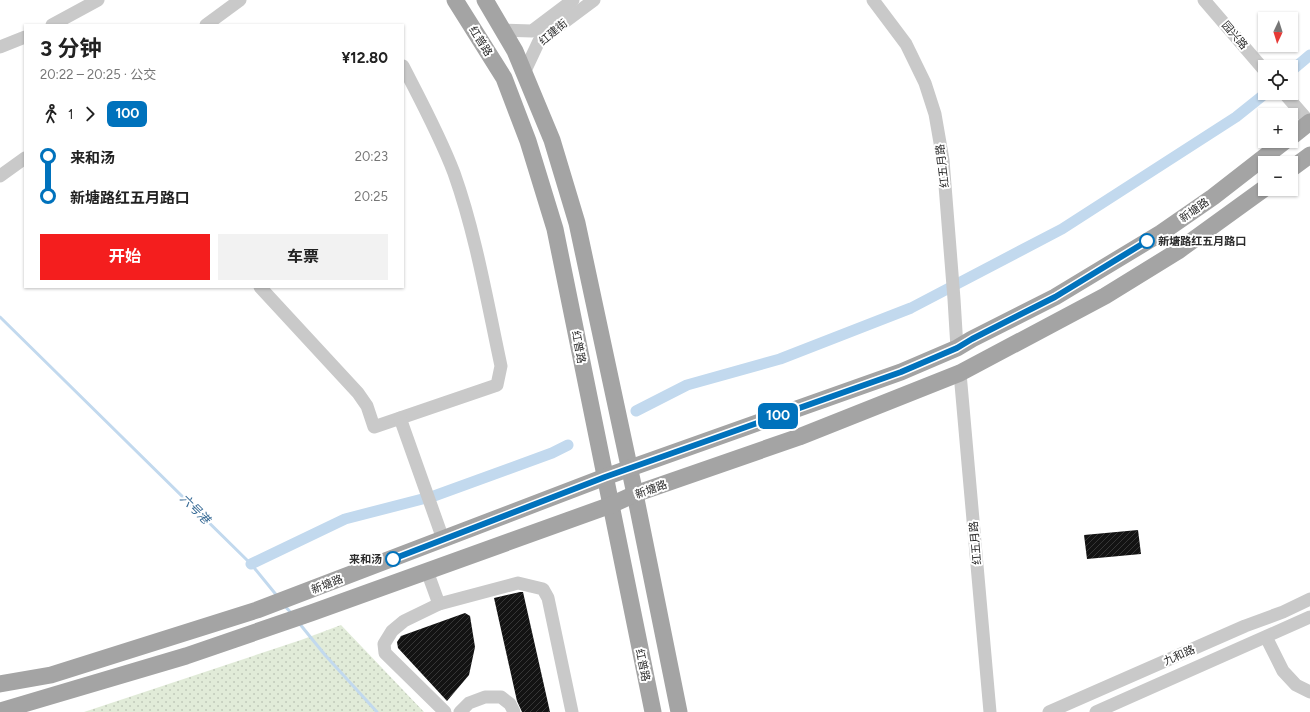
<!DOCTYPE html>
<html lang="zh">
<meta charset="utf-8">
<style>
:root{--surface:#fff;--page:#f2f2f2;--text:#222;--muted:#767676;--accent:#f41e1e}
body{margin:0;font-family:Figtree,"Noto Sans SC",sans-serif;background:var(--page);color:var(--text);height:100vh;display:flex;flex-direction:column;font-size:15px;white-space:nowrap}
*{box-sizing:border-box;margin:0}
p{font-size:13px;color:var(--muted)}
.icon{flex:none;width:22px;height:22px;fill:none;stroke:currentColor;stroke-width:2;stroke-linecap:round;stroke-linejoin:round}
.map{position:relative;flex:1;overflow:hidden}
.panel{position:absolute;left:24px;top:24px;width:380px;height:264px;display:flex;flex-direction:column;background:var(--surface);border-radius:0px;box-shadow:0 1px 3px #0004}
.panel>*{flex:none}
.badge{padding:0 8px;border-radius:6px;font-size:14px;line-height:26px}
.needle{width:26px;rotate:184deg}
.buttons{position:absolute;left:1258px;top:12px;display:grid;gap:8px}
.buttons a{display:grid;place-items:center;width:40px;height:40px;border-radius:0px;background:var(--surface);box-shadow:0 1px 3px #0004;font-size:20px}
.map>.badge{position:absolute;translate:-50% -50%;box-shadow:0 0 0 2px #fff}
.legs{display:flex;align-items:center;gap:6px;height:44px;padding:0 16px;font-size:13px}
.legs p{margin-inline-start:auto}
.head{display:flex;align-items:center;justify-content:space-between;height:68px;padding:0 16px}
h1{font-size:22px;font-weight:700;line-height:30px}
.cta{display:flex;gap:8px;margin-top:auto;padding:8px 16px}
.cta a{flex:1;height:46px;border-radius:0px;background:var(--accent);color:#fff;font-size:16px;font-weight:700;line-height:46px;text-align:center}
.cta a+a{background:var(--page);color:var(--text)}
ul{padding:0 16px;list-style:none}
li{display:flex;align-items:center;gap:14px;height:40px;font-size:15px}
li i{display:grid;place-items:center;width:6px;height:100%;margin:0 5px;background:currentColor}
li i::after{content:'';width:10px;height:10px;margin:-5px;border:3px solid;border-radius:50%;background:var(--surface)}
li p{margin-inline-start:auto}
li:first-child i{background:linear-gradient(#0000 50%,currentColor 0)}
li:last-child i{background:linear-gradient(currentColor 50%,#0000 0)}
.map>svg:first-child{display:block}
.park{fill:url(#park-dots)}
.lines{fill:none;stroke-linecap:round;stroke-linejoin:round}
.stream{stroke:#c2d9ee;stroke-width:3}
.canal{stroke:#c2d9ee;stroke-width:11}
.building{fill:url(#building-hatch)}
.minor{stroke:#c9c9c9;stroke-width:13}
.major{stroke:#a4a4a4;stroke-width:17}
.line-1-casing{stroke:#fff;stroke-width:9}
.line-1{stroke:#0072bc;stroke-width:6}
.stop-1-dot{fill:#fff;stroke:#0072bc;stroke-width:2}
.labels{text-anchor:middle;stroke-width:4;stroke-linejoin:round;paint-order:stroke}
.street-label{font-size:11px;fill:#2c2c2c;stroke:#fff}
.stop-label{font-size:11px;font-weight:bold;fill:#2c2c2c;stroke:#fff;text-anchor:start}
.water-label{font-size:12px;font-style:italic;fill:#346894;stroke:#fff}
</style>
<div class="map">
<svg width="1310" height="712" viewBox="0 0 1310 712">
<defs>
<pattern id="park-dots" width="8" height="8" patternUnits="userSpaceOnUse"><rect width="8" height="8" fill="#e1ebd8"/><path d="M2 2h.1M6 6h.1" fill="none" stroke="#c1caba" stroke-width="1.8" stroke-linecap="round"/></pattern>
<pattern id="building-hatch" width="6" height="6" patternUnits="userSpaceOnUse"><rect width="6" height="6" fill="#131313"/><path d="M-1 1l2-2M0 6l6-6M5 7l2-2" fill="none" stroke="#363636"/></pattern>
</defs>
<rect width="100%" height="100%" fill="#fff"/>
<path class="park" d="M341,625L424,712H84L301,640Z"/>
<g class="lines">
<g class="stream">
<path d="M0,317L251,564L278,597"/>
<path d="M284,605L292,614"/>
<path d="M299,623L325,655L377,712"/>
</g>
<g class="canal">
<path d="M1291,71L1310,55"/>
<path d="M636,411L687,385L780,359L911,308L1062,229L1236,117L1266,93"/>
<path d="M251,564L345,519L434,496L552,453L568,445"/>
</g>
</g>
<g class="building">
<path d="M1138,530L1141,554L1087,559L1084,535Z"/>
<path d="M520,592H523L550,712H522L517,701L494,598Z"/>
<path d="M465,613L470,616L475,647L469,675L447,701L398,648L397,642L401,636Z"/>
</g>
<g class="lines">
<g class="minor">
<path d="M873,0L906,44L925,83L935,114L943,160L954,299L957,348"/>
<path d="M1204,0L1265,71"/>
<path d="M52,25L98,0"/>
<path d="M206,25L240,0"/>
<path d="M503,30L532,31L573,0"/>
<path d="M0,47L25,37"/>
<path d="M524,73L539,41L594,0"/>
<path d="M1284,93L1310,123"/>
<path d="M0,176L25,158"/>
<path d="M260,287L358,393L367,406L374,427L497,385L501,366C487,301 476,235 454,173C440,136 421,101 403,66"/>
<path d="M960,373L990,712"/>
<path d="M400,418L443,539"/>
<path d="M427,571L439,604"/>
<path d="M1266,637L1283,671L1296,685L1310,692"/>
<path d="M445,712L385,653L384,644L392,631L404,621L439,604L518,583L543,589L548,598L572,712"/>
<path d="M460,712L469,703L485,697H501L510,704L514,712"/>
<path d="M1049,712L1245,626L1283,612L1310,599"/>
<path d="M1096,712L1310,617"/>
</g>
<g class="major">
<path d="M455,0L504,78L528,141L555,229L653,712"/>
<path d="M485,0L515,51L552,140L577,223L635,494L679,712"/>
<path d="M1291,137L1310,122"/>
<path d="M1291,169L1310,155"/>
<path d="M0,684L51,675L257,610L605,477L901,372L957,348L972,339L1055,297L1161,233L1213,197L1285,141"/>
<path d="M0,711L186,656L311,613L611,505L635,494L799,437L960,373L1105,296L1178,251L1265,188"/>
</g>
</g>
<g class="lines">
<g class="line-1-casing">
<path id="line-1" d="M393,559L605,477L901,372L957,348L972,339L1055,297L1147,241"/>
</g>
<use href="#line-1" class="line-1"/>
</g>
<g class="stop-1-dot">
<circle cx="1147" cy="241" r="7"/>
<circle cx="393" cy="559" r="7"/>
</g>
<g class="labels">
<g class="street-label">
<text transform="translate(553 32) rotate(-40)" y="4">红建街</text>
<text transform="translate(1235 35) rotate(49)" y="4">园兴路</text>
<text transform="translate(481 41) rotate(58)" y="4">红普路</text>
<text transform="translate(942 166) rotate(-97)" y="4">红五月路</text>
<text transform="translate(1194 210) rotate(-35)" y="4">新塘路</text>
<text transform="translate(579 347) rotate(79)" y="4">红普路</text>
<text transform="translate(651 489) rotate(-20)" y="4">新塘路</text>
<text transform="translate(975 543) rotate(-95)" y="4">红五月路</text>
<text transform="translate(327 584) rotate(-21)" y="4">新塘路</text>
<text transform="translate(1179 655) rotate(-24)" y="4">九和路</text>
<text transform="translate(643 665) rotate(78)" y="4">红普路</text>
</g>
<g class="stop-label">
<text x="1158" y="245">新塘路红五月路口</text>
<text x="382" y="563" text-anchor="end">来和汤</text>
</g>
<g class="water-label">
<text transform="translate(195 509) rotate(45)" y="4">六号港</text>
</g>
</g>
</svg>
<div class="buttons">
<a><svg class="needle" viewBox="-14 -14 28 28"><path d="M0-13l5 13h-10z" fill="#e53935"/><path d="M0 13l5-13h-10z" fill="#767676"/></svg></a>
<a><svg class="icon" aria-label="locate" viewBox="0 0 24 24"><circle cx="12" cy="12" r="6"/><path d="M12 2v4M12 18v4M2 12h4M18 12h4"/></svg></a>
<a>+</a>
<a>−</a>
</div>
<b class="badge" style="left:778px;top:416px;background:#0072bc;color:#fff">100</b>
<section class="panel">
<div class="head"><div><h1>3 分钟</h1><p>20:22 – 20:25 · 公交</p></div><b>¥12.80</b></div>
<div class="legs"><svg class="icon" aria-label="walk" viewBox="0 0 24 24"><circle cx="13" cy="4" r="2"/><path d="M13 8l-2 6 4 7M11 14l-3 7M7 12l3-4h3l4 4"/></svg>1<svg class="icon" aria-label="forward" viewBox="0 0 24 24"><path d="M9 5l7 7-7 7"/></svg><b class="badge" style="background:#0072bc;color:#fff">100</b></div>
<ul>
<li><i style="color:#0072bc"></i><b>来和汤</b><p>20:23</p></li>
<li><i style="color:#0072bc"></i><b>新塘路红五月路口</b><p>20:25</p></li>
</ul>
<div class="cta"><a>开始</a><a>车票</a></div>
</section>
</div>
